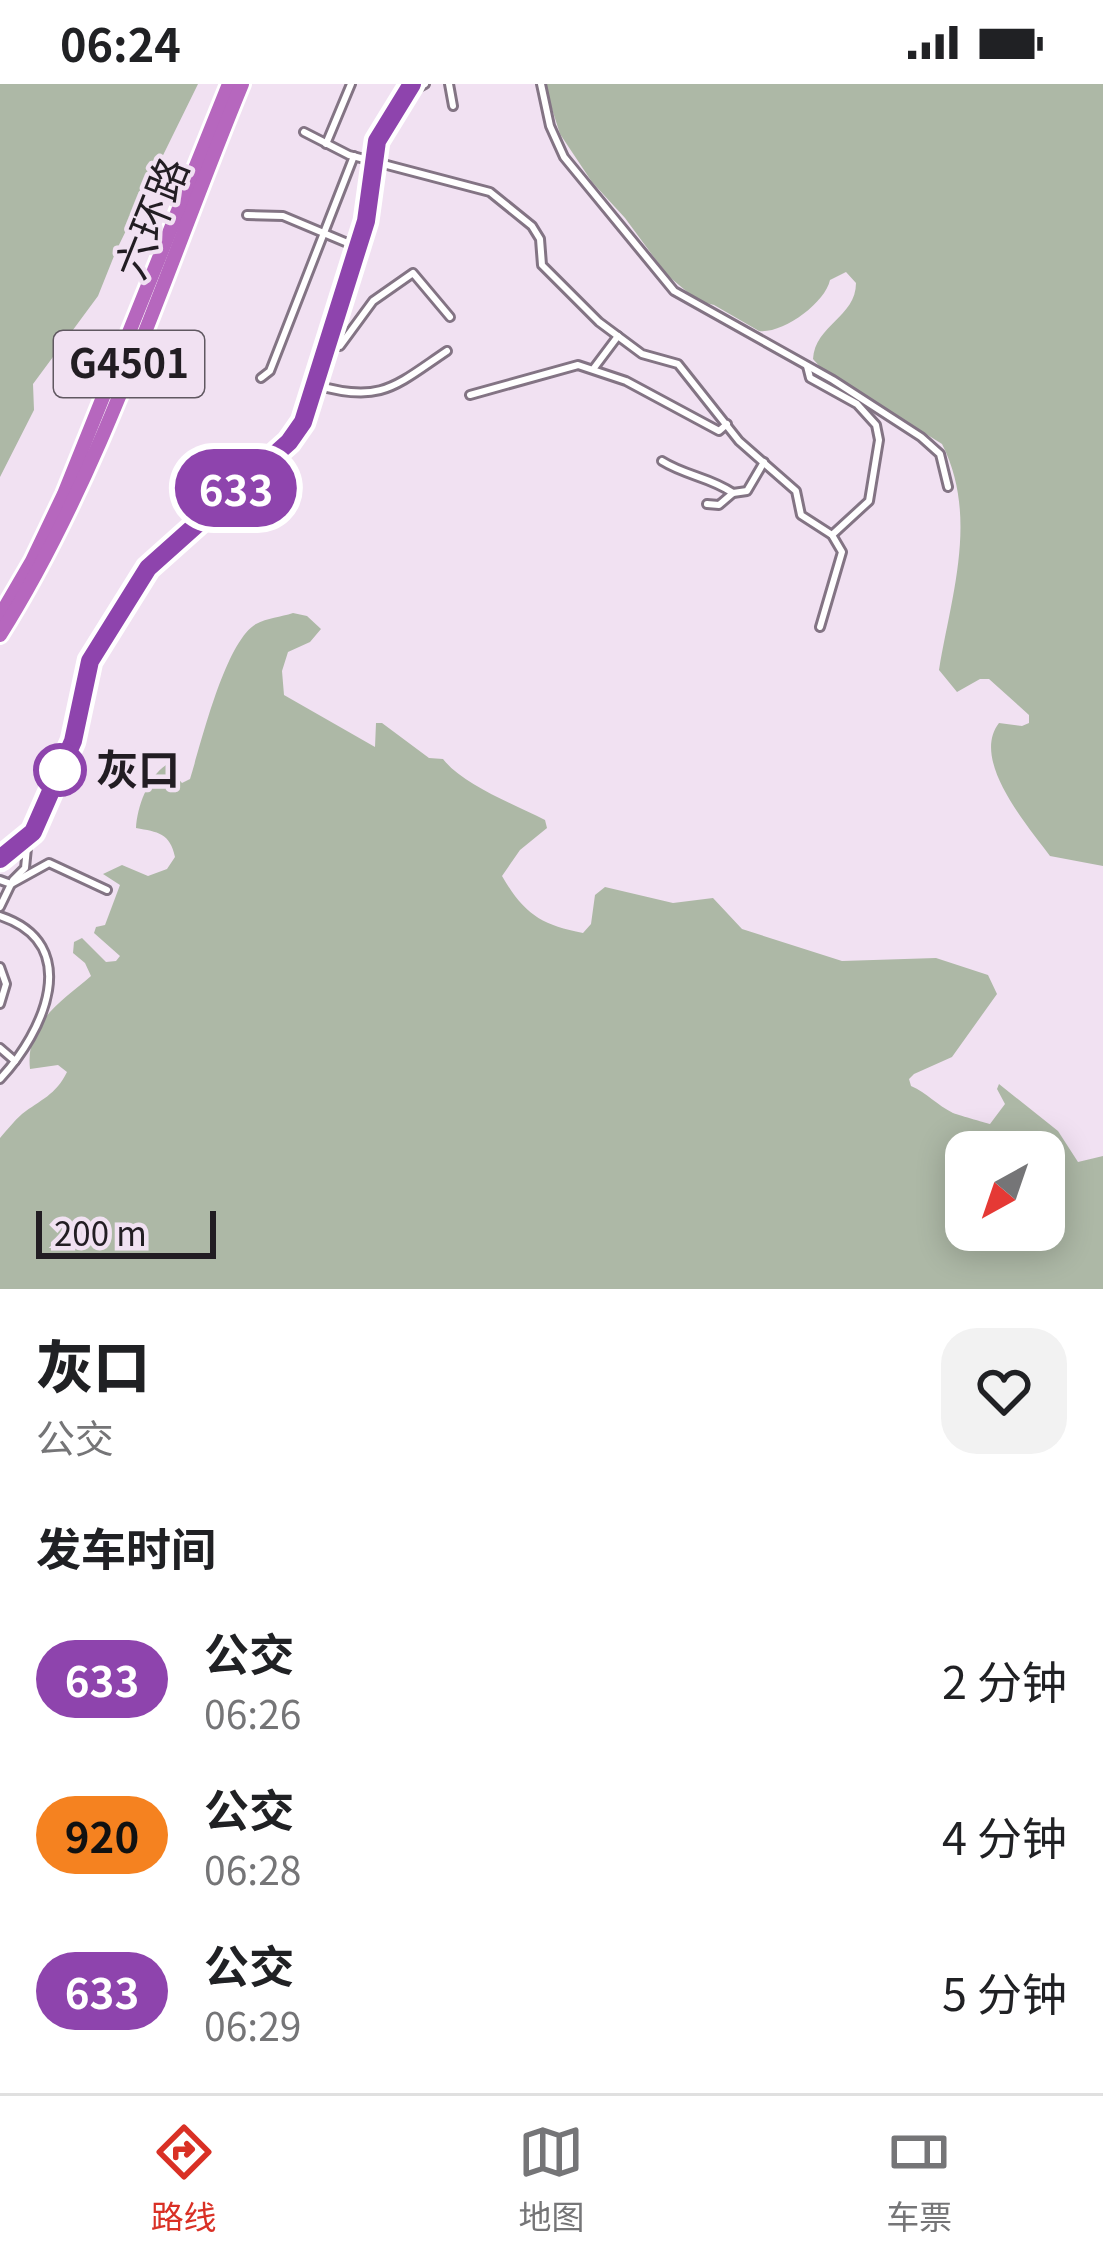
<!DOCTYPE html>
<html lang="zh">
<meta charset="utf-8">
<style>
:root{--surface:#fff;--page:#f2f2f2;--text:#202124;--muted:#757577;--line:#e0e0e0;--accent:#d93025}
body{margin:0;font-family:Georgia,"Noto Sans SC",serif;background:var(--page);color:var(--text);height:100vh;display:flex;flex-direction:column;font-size:45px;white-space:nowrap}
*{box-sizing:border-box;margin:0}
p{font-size:39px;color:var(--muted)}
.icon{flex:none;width:66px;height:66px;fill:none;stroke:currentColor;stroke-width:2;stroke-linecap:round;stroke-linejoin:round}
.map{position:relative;height:1205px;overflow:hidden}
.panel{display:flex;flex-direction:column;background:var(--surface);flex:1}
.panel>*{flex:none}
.badge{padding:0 24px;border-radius:39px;font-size:42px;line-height:78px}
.needle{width:78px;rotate:220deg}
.buttons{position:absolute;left:945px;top:1047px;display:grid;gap:24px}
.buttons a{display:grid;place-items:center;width:120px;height:120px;border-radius:24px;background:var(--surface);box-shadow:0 6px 30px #0003;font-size:60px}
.scale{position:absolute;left:36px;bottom:30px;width:180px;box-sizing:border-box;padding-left:12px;border:6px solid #221d23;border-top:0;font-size:33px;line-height:42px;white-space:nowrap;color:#221d23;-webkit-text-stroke:9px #f1e1f2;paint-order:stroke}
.map>.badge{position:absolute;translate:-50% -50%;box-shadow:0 0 0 6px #fff}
h2{padding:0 36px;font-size:45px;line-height:108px}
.round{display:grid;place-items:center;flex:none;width:126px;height:126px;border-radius:36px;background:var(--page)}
.overview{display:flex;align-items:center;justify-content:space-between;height:204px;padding:0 36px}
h1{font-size:57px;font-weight:800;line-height:90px}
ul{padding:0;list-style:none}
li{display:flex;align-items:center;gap:36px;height:156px;padding:0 36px}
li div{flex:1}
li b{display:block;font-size:45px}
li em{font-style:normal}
li .badge{min-width:132px;font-weight:700;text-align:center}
.status{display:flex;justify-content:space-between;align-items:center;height:84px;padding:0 60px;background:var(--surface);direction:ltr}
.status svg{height:33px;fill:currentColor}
.tab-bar{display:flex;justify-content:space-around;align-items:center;height:168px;border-top:3px solid var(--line);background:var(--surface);font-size:33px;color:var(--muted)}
.tab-bar a{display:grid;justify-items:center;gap:6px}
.tab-bar .current{color:var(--accent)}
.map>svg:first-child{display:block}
.green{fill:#adb8a6;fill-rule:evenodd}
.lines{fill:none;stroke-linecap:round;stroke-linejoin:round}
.minor-casing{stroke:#837484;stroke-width:12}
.primary-casing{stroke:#fff;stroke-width:16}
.motorway-casing{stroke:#fff;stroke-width:20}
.minor{stroke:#fff;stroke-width:6}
.primary{stroke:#d3a4d8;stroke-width:10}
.motorway{stroke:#b667be;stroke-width:14}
.line-casing{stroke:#fff;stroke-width:27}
.line{stroke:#8e44ad;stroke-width:18}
.stop-dot{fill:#fff;stroke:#8e44ad;stroke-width:6}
.labels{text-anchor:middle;stroke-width:9;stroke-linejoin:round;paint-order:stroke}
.shield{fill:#f1e1f2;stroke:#605861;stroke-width:3}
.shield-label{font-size:39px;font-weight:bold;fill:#221d23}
.street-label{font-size:42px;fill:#221d23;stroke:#f1e1f2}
.stop-label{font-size:42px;font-weight:bold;fill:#221d23;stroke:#f1e1f2;text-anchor:start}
</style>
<div class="status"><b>06:24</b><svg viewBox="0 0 49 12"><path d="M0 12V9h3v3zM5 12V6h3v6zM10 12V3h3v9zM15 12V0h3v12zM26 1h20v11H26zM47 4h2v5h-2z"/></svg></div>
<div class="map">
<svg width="1103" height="1205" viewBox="0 0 1103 1205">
<rect width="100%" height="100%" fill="#f1e1f2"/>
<g class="green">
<path d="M0,0H198L116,167L98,212L33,300L34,326L0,393Z"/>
<path d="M544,0H1103V782L1050,772C1028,742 970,676 999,639L1022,642L1029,639V631L989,595H980L957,608L939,586C951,512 979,433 942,360L822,285L813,275C815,241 856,233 856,199L846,188L830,196C825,219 783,250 759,247L714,221L698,217L667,191L625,134L592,98L560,50Z"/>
<path d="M293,529L307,532L321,545L310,558L288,568L282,587L284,611L375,663L376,639H382L429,674L443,675C463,701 514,720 545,736L547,744L520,766L502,792C524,830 541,841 583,849L591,840L595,811L605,803L673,819L713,814L742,845L842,877L936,874L988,891L997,910L952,973L914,990L909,995L911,1002C927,1009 937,1021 953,1029C955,1030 986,1039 990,1040L1005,1020L997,1005L999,1000L1058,1047L1078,1078L1103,1072V1205H0V1054C7,1046 14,1037 22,1030C40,1016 56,1011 67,988L58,981L30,985C25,939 61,918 91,892L85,879L73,869L74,858L82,854L106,878L116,877L120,872L94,849L96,843L105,841L120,801L103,790L122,781L148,792L167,785L175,773C170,749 158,748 136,744C137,723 148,693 166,681L182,699L190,695C201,660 225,558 256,540C267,534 281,533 293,529ZM966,1068H1044V1146H966Z"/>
</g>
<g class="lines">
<g class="minor-casing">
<g id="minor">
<path d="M449,0L453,22"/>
<path d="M541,0L550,42L564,73L674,207L833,296L921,353L940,370L948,403"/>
<path d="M410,8L425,0"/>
<path d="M304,48L349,71L490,108L532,142L540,155L542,181L599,238L642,270L678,280L739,357L796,407L801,431L832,451L842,468L820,543"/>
<path d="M326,60L351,0"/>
<path d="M247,131L283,132L357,163"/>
<path d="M329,261L340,262L373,217L413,189L450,233"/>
<path d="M807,282L810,294L857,320L876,341L879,356L869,417L832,451"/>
<path d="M594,284L618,252"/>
<path d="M261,294L270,287L354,72"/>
<path d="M316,301C381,320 395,302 447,267"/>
<path d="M470,311L578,281L626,297L719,347L727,340"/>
<path d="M662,377C686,392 710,393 733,409"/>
<path d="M707,420L719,421L733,409L747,407L764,378"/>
<path d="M0,796L11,800L49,779L107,806"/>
<path d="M0,823L13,796L25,784L28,754"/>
<path d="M0,832C84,860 44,948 0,995"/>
<path d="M0,883L6,900L0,920"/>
<path d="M0,964L15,977"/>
</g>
</g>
<g class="primary-casing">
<path id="primary" d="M0,776L33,747L73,657L90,577L148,484L289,358L303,338L366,137L377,57L412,0"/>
</g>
<g class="motorway-casing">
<g id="motorway">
<path d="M0,532L32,477L64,410L229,0"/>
<path d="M0,551C104,386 167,181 242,0"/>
</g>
</g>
<use href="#minor" class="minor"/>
<use href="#primary" class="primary"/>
<use href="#motorway" class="motorway"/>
</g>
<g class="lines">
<g class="line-casing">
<path id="line" d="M0,775L33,748L73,657L90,577L148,484L289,358L303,338L366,137L377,57L412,0"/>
</g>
<use href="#line" class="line"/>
</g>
<circle class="stop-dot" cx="60" cy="686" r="24"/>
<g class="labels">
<rect class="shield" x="54" y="247" width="150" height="66" rx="9"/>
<g class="shield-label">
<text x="129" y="294">G4501</text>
</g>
<g class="street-label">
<text transform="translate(152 134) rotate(-68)" y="15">六环路</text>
</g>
<g class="stop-label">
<text x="96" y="701">灰口</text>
</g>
</g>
</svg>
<div class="buttons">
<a><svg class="needle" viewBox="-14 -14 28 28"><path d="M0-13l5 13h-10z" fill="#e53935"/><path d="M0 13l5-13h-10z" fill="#757577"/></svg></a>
</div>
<div class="scale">200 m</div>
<b class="badge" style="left:236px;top:404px;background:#8e44ad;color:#fff">633</b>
</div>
<section class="panel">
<div class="overview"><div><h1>灰口</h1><p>公交</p></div><a class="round"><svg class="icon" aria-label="heart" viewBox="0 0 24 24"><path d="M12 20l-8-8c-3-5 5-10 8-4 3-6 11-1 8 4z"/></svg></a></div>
<h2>发车时间</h2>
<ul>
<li><span class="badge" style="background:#8e44ad;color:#fff">633</span><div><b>公交</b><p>06:26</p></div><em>2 分钟</em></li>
<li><span class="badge" style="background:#f58220;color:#111">920</span><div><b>公交</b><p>06:28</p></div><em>4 分钟</em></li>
<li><span class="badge" style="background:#8e44ad;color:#fff">633</span><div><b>公交</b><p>06:29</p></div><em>5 分钟</em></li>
</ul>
</section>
<nav class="tab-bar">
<a class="current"><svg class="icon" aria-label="directions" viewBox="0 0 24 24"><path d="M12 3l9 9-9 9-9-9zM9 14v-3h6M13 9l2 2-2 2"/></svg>路线</a>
<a><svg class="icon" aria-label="map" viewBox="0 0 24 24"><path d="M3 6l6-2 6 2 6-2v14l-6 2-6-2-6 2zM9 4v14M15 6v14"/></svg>地图</a>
<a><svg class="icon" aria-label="tickets" viewBox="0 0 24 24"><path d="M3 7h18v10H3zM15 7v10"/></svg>车票</a>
</nav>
